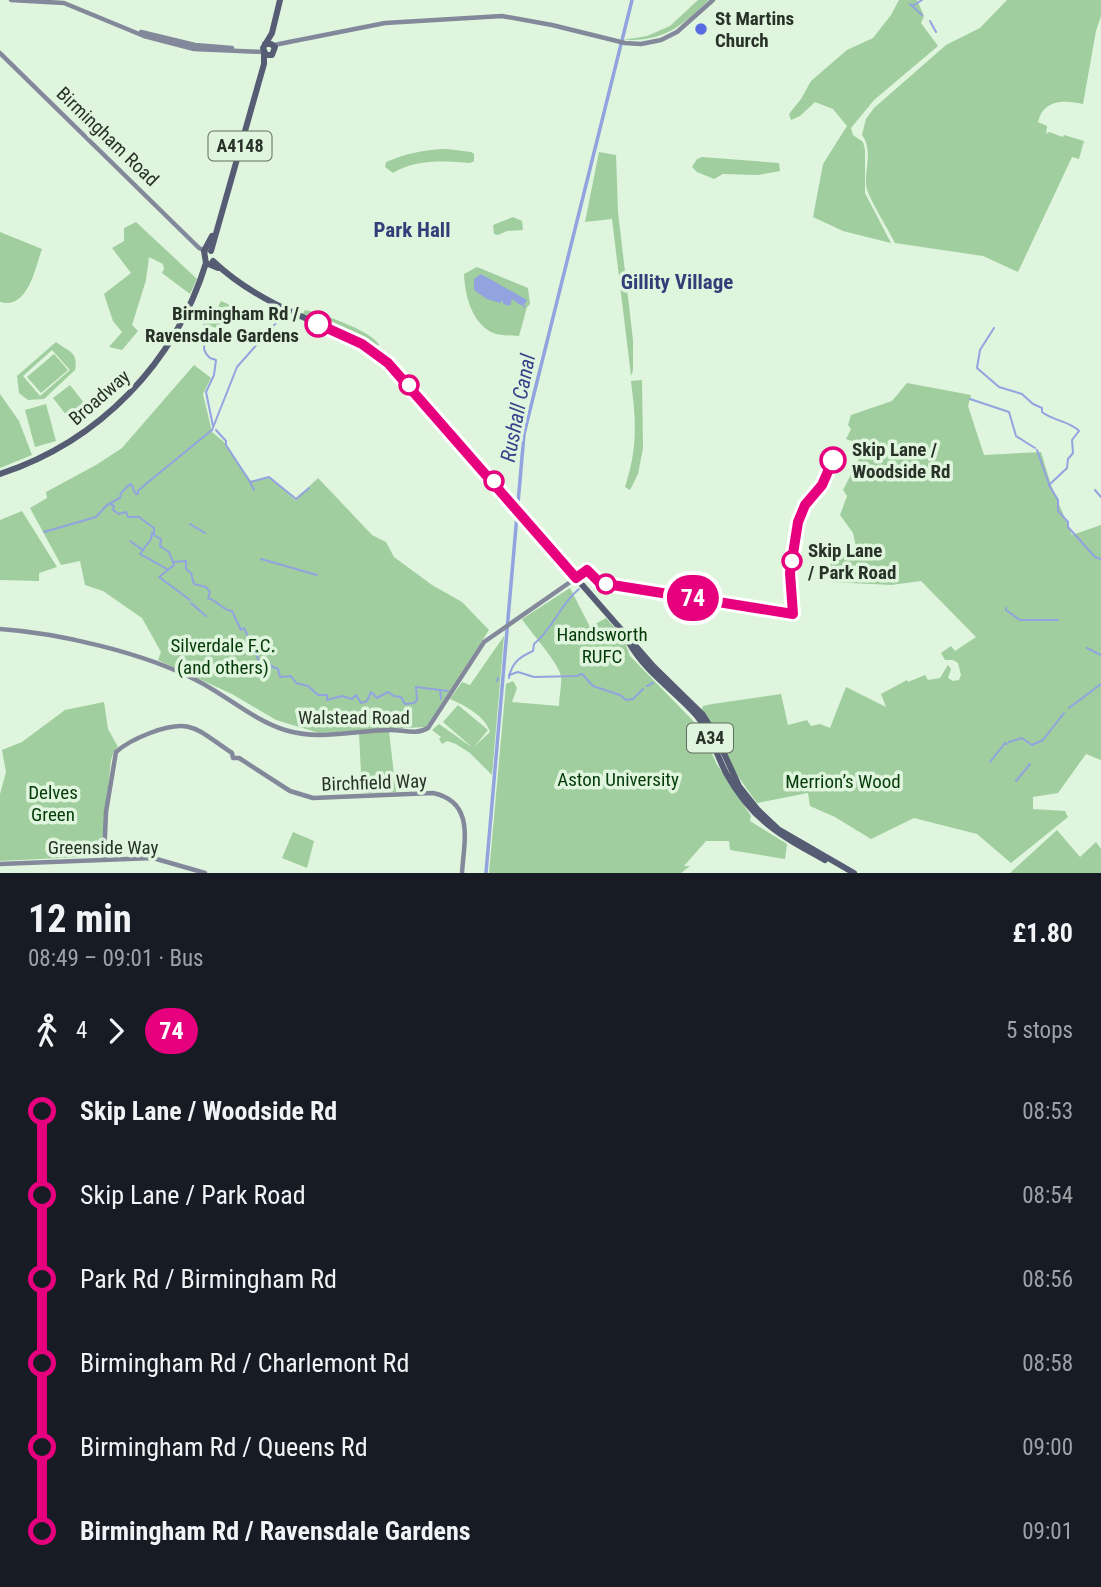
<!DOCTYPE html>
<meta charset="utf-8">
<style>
:root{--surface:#171b24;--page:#242831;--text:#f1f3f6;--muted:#9ea1a6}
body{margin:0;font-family:"Roboto Condensed",sans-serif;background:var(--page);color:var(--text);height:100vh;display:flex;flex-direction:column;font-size:26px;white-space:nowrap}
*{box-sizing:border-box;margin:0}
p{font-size:23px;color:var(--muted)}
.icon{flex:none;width:38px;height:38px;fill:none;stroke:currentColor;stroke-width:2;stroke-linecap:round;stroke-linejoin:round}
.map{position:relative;height:873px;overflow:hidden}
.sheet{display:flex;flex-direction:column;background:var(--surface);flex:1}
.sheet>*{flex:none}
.badge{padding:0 14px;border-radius:23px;font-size:24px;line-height:46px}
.map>.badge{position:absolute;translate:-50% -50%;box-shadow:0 0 0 4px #fff}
.legs{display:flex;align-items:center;gap:10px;height:77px;padding:0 28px;font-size:23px}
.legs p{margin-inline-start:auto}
.overview{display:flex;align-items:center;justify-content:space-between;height:119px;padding:0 28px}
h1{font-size:38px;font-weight:700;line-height:52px}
ul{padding:0 28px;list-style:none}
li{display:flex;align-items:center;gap:24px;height:84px;font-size:26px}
li i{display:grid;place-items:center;width:10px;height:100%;margin:0 9px;background:currentColor}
li i::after{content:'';width:18px;height:18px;margin:-9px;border:5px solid;border-radius:50%;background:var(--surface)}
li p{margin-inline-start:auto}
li:first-child i{background:linear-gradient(#0000 50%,currentColor 0)}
li:last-child i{background:linear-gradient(currentColor 50%,#0000 0)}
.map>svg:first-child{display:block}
.green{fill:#a0ce9e;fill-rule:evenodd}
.water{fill:#92a3df}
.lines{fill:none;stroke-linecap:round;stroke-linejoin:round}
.stream{stroke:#92a3df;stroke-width:2}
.canal{stroke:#92a3df;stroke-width:3.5}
.secondary{stroke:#83889a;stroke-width:4.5}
.highway{stroke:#565c74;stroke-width:6}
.line-1-casing{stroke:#fff;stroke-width:16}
.line-1{stroke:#e6007e;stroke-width:10}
.poi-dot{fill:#586ce2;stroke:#dff5dd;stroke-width:2.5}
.stop-1-dot{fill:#fff;stroke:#e6007e;stroke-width:3.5}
.labels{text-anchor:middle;stroke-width:7;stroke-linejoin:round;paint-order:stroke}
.shield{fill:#dff5dd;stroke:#606c5f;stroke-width:2}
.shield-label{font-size:18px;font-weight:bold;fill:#293229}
.poi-label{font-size:19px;font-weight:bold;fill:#293229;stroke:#dff5dd;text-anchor:start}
.street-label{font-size:19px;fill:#293229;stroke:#dff5dd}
.stop-label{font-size:19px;font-weight:bold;fill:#293229;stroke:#dff5dd;text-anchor:start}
.park-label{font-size:19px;fill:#043b08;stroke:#dff5dd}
.neighbourhood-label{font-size:21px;font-weight:bold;fill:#333e79;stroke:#dff5dd}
.water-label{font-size:21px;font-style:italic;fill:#36438b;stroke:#dff5dd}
</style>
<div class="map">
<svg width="1101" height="873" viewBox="0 0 1101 873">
<rect width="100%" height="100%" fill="#dff5dd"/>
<g class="green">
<path d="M698,0H709C679,28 665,41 623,40L647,36L670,26Z"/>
<path d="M899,0H917L924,16L921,23L938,46L874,100L851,128L853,135L863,142L865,150V193L891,243L843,231L813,217L823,164L847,126L833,109L815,102L800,116L791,120L789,114L801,99L811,81L847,50L873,38L891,15Z"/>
<path d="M1007,0H1101V16L1096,31L1083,104C1064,100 1044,99 1038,122L1047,126L1046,134L1049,132L1063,137L1064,135L1084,141L1079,159L1072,157L1018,272L983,256L895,243C889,230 866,195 866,184C865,167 873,150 862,135L866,119L874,108L946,45L980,28Z"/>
<path d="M447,149L471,152L474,154V161L470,163C445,161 416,159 393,173L385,167L386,162C405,154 426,149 447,149Z"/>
<path d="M599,152L616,155L618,212L633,340V370L631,376L612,219L585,222Z"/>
<path d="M702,157L779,163L780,171L758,175L723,174L714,179L697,172L692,167L697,159Z"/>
<path d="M513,217L522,221L523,230L507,231L498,235L494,234L493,225Z"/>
<path d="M136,222L197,279L190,294L162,273L164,269L163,264L149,257L146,280L132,325L138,331L122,350L109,347L122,332L113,321L104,294L131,273L112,248L124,241V228Z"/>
<path d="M0,232L42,249C35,268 28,310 0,302Z"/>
<path d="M477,267L528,288L530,304L527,307L519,336C510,335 499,336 491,332C471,321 465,295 464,274Z"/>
<path d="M221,301L232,306L222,330L204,324L208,311L215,313Z"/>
<path d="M305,310C321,313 372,331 379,345L373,348L351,336L302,315Z"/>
<path d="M56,342C67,351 79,351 75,370L44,399L28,400L19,393L17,376ZM52,350L70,370L40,396L23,376Z"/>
<path d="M54,354L68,370L41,393L27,377Z"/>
<path d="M194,365L211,378L203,394L212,432L224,442L251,481L271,478L295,500L318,478L372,535L386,542L394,557L432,585L462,602L489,630L426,727L319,733L276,720L232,694L158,660L161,652L142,618L103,591L85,585L80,561L61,565L30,508L47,498L46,492L96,465L122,448Z"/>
<path d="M642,380L643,448L638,474L630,490L625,487C638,448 636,420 631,381Z"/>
<path d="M907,383L971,395L968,406L984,455L1041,452L1051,485L1072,535L1101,525V760L1086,754L1058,793L1033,797V809L1065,811L1068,817L1011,863L977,834L914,818L871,839L835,817L810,806L808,793L757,803L732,768L699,707L702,710L703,706L712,704L781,694L788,725L807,720L811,726L820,724L830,728L846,687L886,707L881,694L907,680L908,682L925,675L928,680L940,678L948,665L951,669L948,678L953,681L959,680L961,675L958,663L953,660H945L941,653L951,646L955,651L976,637L921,581L891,585L831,582L830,554H845L848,560H859L853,533L840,515L847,496L843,490L862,453L857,443L846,439L851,429L848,425L851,415L892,401Z"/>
<path d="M70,385L91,412L74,425L53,398Z"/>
<path d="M0,394L19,421L32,455L0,468Z"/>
<path d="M46,404L56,441L35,447L25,410Z"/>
<path d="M22,511L57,567L39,573V581L0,580V520Z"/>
<path d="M570,588L590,627L606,618L623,637L630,656L702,730L716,763L751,816L750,821L787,844L785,859L730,850L729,841H706L684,866H690L681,873H489L506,684L513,681L517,688L512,702L559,706C559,697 562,685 561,676C558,662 531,633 522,619Z"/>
<path d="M504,636L492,775L470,753L456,744L447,741L442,744L439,739L441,737L432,730L439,724L473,748L443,722L458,705L488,730L474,747L490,732C485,716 466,706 450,699L462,682L470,685Z"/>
<path d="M104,702L108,729L118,747L114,751L111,760L101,856L0,861V794L6,772L2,750L22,742L65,710Z"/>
<path d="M389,731L396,792L362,793L359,733Z"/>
<path d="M1057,830L1080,857L1096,842L1101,849V873H1010Z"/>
<path d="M293,832L314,841L307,868L282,858Z"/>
</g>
<path class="water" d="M481,274L527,300L524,305H520L512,299L510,306L503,304V300L500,303L487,299L474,290V279Z"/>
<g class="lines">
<g class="stream">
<path d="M910,4L922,15"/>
<path d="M914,5L922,0"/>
<path d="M930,21L936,32"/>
<path d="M524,306V307"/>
<path d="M204,325L208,334C205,344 200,349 210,358L216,360L214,375L206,392L213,426"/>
<path d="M994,328L980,350L977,368L999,387L1022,394L1033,404L1042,408V412C1053,421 1070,421 1079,431L1072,440L1073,453L1068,459L1067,468L1049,485L1058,500V511L1068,522V527L1095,557L1101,559"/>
<path d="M970,399L1009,412L1016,436L1035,448"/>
<path d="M216,430L226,441V445L250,482L269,477L296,499L309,488"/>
<path d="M1037,450L1049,484"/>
<path d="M250,482L254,490"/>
<path d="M133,489L136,494H138V491L147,483L212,430L237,367L284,314"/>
<path d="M1095,490L1101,497"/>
<path d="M122,492L130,484L133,487"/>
<path d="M110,504L114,506L113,510L119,514L126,512L128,517H139L154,528V535L161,539L160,546L169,552L173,562L186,561V569L191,573L194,584L206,587L210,592L208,598C217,600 223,611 232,611L241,630L244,628L259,661L267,659L271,666L278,669L280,677L291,676L296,683L308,686L318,695H327V700L342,696L352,699L356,695L361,703L367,701L371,692L377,698L388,692L394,696L401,697L405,704L414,703L417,700L416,687L448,691"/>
<path d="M190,524L205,533"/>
<path d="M44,532L96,517L107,505L120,498L121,493"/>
<path d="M152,533L151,539L140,554L167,569"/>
<path d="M130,541L143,550"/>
<path d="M261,559L317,575"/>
<path d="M173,562L174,565L159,577L190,600"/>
<path d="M191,603L206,616"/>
<path d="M1006,608V610L1020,620H1058"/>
<path d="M1087,648L1101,655"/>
<path d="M509,675L518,672L534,677L577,676L582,674L593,686L620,695L626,700L633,699L643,689"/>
<path d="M509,678C511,664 519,657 533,651L534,644C553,629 560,604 579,589"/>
<path d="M497,681L498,678"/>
<path d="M647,686L653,683"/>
<path d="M440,690L441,699"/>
<path d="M1069,708L1101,684"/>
<path d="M1009,742L1022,738L1032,745L1043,740L1064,713"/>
<path d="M990,762L1005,743L1007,744"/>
<path d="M1016,781L1030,764"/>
</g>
<path class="canal" d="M486,873L524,434L632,0"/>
<g class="secondary">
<path d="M11,0L64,3L144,36L194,49L263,52"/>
<path d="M141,32L195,45L232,48"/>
<path d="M274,45L385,23L502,16L552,25L625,43L641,44L661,40L677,32L713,0"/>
<path d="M0,53L199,248L206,251"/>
<path d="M0,629C59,633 144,653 196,680C226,695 253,720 285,730C320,741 355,730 391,730C403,730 417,735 428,728L484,642L576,578"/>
<path d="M104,859L106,812L116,752C126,743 137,738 150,733C192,717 197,730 232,753L233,758H239L290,791L313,798L433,793C475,802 464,841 462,873"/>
<path d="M0,864L153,858L205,873"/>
</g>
<g class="highway">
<path d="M265,44H271L275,47L272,55H266L263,48L272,33L280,0"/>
<path d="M212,236L204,251L206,263L218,268"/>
<path d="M211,251L264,64V53"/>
<path d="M213,261C236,283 267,301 296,314C328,329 361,339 388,363L654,667L703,715L716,736L739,786L758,810L778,829L854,873"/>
<path d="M0,474C100,441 175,363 206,263"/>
<path d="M628,641C645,672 674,690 697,716C711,733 716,754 726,773C752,820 779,835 825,860"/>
</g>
</g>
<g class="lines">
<g class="line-1-casing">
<path id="line-1" d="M318,324L362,344L388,363L576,578L587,570L600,583L793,614L790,573L798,522L805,505L822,485L833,460"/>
</g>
<use href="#line-1" class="line-1"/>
</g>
<circle class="poi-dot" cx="701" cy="29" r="7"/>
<g class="stop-1-dot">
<circle cx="318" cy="324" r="12"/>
<circle cx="409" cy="385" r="9"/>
<circle cx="833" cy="460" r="12"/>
<circle cx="494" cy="481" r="9"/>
<circle cx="792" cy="561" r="9"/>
<circle cx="606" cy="584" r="9"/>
</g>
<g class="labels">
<g class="shield">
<rect x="208.5" y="131.5" width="63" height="29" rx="5"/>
<rect x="687" y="723.5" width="46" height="29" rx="5"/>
</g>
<g class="shield-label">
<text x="240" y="152">A4148</text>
<text x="710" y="744">A34</text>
</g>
<g class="poi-label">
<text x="715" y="25">St Martins<tspan x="715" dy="22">Church</tspan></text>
</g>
<g class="street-label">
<text transform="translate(108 136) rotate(44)" y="7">Birmingham Road</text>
<text transform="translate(99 397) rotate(-41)" y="7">Broadway</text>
<text x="354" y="724">Walstead Road</text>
<text transform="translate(374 782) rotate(-2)" y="7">Birchfield Way</text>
<text x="103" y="854">Greenside Way</text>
</g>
<g class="stop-label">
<text x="299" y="320" text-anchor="end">Birmingham Rd /<tspan x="299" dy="22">Ravensdale Gardens</tspan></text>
<text x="852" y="456">Skip Lane /<tspan x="852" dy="22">Woodside Rd</tspan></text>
<text x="808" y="557">Skip Lane<tspan x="808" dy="22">/ Park Road</tspan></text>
</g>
<g class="park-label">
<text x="602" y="641">Handsworth<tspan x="602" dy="22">RUFC</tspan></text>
<text x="223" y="652">Silverdale F.C.<tspan x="223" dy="22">(and others)</tspan></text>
<text x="618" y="786">Aston University</text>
<text x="843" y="788">Merrion’s Wood</text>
<text x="53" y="799">Delves<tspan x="53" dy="22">Green</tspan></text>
</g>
<g class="neighbourhood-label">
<text x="412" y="237">Park Hall</text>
<text x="677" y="289">Gillity Village</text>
</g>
<g class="water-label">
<text transform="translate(518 408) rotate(-79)" y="7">Rushall Canal</text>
</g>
</g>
</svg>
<b class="badge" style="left:693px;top:598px;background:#e6007e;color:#fff">74</b>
</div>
<section class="sheet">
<div class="overview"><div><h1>12 min</h1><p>08:49 – 09:01 · Bus</p></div><b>£1.80</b></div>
<div class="legs"><svg class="icon" aria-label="walk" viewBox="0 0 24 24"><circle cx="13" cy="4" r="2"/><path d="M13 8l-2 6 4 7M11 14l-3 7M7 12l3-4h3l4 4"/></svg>4<svg class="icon" aria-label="forward" viewBox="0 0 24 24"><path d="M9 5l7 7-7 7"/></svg><b class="badge" style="background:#e6007e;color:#fff">74</b><p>5 stops</p></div>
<ul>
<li><i style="color:#e6007e"></i><b>Skip Lane / Woodside Rd</b><p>08:53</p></li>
<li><i style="color:#e6007e"></i><span>Skip Lane / Park Road</span><p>08:54</p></li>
<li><i style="color:#e6007e"></i><span>Park Rd / Birmingham Rd</span><p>08:56</p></li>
<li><i style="color:#e6007e"></i><span>Birmingham Rd / Charlemont Rd</span><p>08:58</p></li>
<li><i style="color:#e6007e"></i><span>Birmingham Rd / Queens Rd</span><p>09:00</p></li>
<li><i style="color:#e6007e"></i><b>Birmingham Rd / Ravensdale Gardens</b><p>09:01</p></li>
</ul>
</section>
